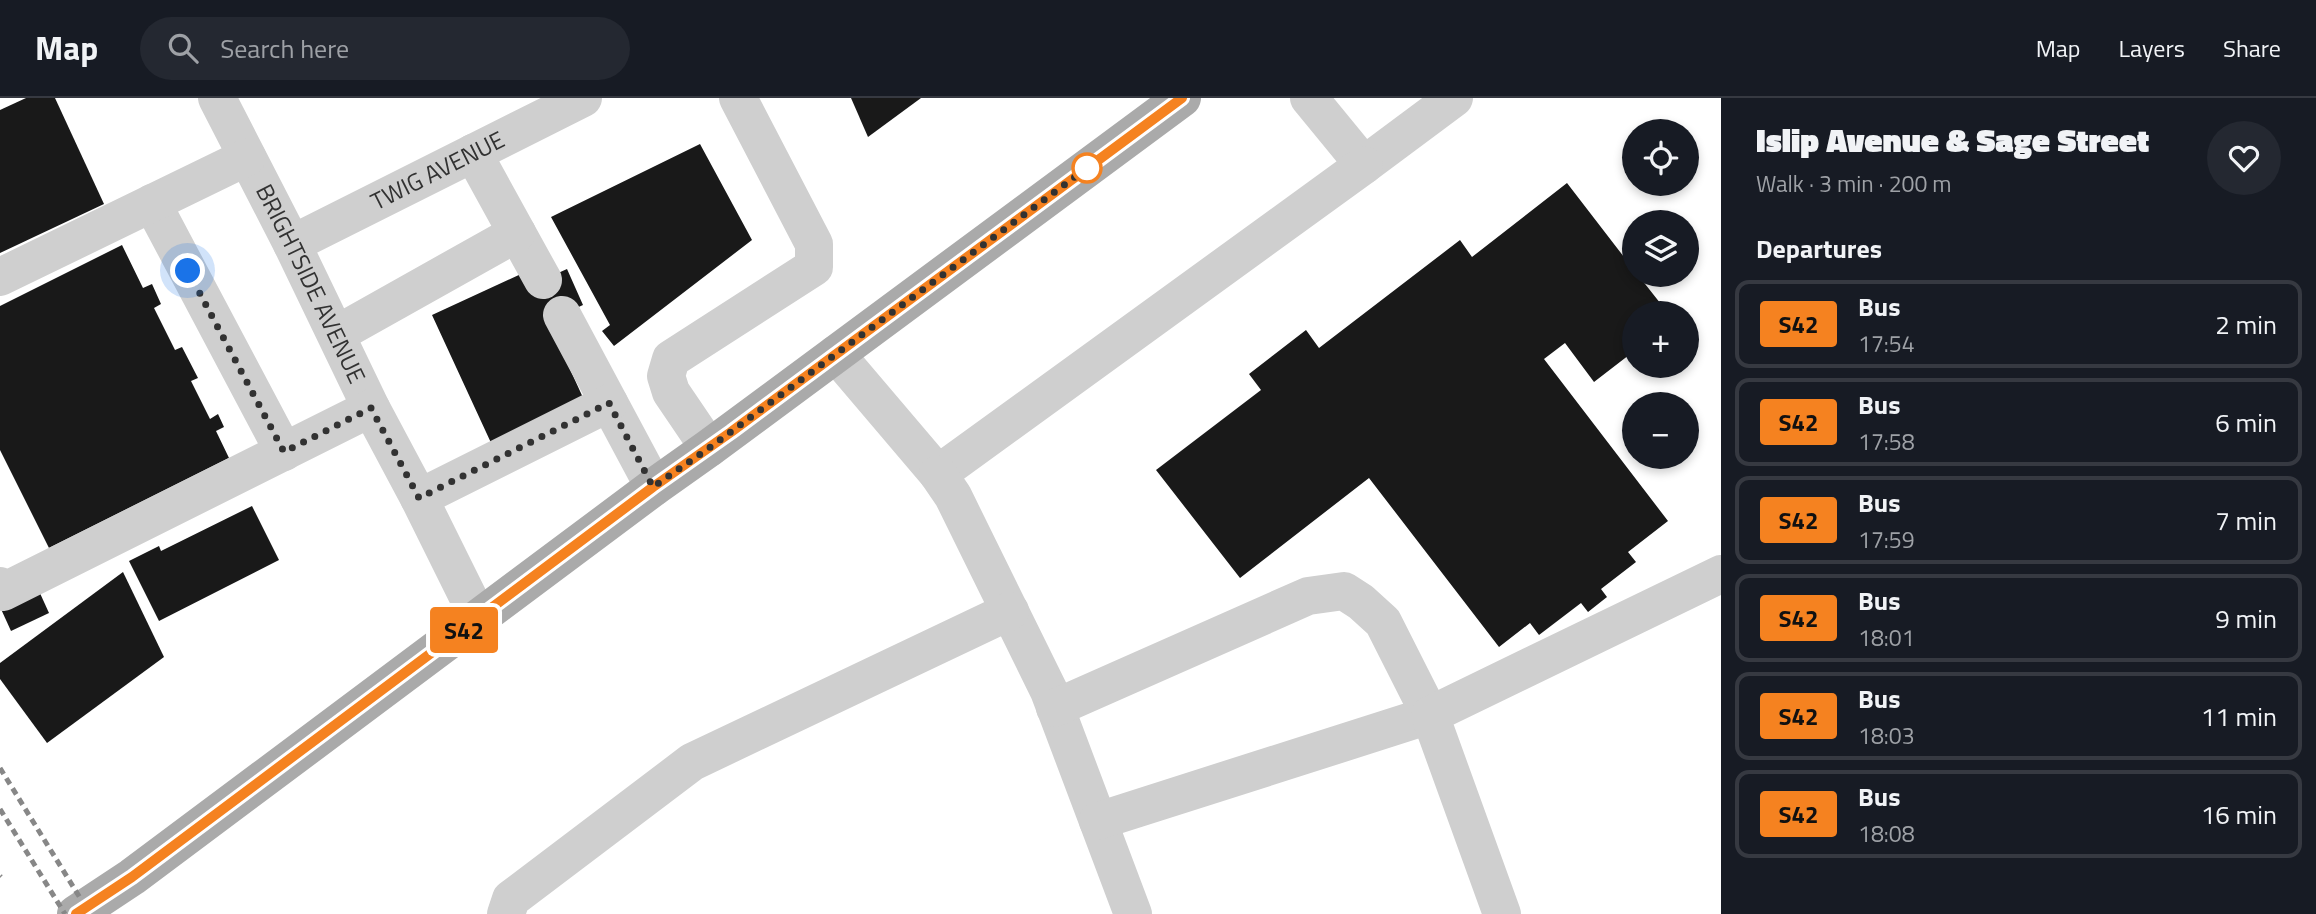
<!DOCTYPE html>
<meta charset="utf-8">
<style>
:root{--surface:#171b24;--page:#242831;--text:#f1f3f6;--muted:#9ea1a6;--line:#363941}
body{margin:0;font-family:"Titillium Web",sans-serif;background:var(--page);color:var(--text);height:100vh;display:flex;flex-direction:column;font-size:26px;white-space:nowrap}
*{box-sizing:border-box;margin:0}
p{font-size:23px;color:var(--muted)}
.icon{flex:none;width:38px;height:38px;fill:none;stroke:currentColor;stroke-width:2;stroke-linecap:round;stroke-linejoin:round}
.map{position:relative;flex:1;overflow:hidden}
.details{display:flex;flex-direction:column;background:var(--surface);width:595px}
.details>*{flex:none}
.badge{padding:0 14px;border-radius:5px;font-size:24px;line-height:46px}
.controls{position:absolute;left:1622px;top:21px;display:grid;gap:14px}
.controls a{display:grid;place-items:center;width:77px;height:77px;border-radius:50%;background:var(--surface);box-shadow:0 4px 10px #0003;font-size:35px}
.you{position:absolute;width:35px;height:35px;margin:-18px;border:5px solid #fff;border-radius:50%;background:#1a73e8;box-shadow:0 0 0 10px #1a73e833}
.map>.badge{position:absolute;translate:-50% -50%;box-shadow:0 0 0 4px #fff}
h2{padding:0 35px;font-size:26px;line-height:63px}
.round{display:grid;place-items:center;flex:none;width:74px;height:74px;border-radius:37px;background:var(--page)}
.overview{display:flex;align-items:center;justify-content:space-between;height:119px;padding:0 35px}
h1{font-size:33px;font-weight:800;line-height:52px}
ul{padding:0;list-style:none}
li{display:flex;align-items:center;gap:21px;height:88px;margin:0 14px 10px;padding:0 21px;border:4px solid var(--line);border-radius:14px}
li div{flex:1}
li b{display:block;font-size:26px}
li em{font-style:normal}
li .badge{min-width:77px;font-weight:700;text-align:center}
header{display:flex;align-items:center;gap:42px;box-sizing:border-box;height:98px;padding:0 35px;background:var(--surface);border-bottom:2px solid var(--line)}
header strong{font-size:33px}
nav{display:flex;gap:38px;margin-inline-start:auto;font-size:24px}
.search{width:490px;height:63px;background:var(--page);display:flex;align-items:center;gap:18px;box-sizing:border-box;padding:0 24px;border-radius:38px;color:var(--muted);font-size:26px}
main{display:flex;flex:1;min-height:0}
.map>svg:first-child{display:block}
.building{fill:#191919}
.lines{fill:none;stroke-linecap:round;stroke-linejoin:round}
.minor{stroke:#cfcfcf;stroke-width:38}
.major{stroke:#aaa;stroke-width:38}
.rail{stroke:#878787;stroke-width:5;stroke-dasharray:7 5;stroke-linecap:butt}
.line-casing{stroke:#fff;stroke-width:16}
.line{stroke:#f58220;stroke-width:10}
.walk{stroke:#323232;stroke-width:7;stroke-dasharray:0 12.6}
.stop-dot{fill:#fff;stroke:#f58220;stroke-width:3.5}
.labels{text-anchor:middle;stroke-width:7;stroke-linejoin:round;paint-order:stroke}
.street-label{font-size:24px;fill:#323232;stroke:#fff}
</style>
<header>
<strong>Map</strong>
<div class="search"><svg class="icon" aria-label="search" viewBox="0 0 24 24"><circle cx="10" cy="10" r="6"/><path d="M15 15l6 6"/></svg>Search here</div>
<nav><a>Map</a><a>Layers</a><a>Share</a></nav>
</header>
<main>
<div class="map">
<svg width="1721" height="816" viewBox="0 0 1721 816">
<rect width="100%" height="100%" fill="#fff"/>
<g class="building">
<path d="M26,0H55L104,106L0,155V12Z"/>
<path d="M851,0H921L868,39Z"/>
<path d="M700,46L752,142L614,248L602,233L610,227L551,119Z"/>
<path d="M1567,85L1634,172V177H1638L1668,215H1634V243L1624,250L1629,257L1594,284L1565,245L1544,261L1668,423L1628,454L1636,464L1601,491L1607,499L1588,514L1581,505L1539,537L1530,525L1499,549L1369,380L1240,480L1156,372L1261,292L1249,276L1306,232L1319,250L1460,142L1472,159Z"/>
<path d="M122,147L143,190L152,186L161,206L154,210L175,252L182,249L198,280L191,283L210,321L218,316L224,329L216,333L229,360L49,450L0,352V208Z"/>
<path d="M567,171L583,207L548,223L585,304L492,347L432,217L521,176L527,189Z"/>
<path d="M252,408L279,462L159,523L129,463L159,448L161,453Z"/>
<path d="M123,474L164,559L47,645L0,581V565Z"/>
<path d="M39,493L49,515L11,533L1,511Z"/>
</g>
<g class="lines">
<g class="minor">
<path id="s1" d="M217,0L292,146L371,310L419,400L479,521"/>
<path d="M1309,0L1364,67L1454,0"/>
<path d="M152,105L284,354"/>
<path d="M517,135L543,182"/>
<path id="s2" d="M292,146L583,0"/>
<path d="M0,179L247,59"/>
<path d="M562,217L654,389"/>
<path d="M337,236L517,135L473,55"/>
<path d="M836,256L938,376L1364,67"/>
<path d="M709,350L671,294L666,278L671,261L814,169V146L738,0"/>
<path d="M938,376L953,398L1049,593L1133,816"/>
<path d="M419,400L609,305"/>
<path d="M0,488L3,494L371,310"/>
<path d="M1055,610L1308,498L1344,493L1361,504L1383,524L1430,617L1098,723"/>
<path d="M506,816L511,801L692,664L1010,513"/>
<path d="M1502,816L1430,617L1721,476"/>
</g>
<path class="major" d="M76,816L132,779L654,389L709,350L1182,0"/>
<g class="rail">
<path d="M0,670L90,816"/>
<path d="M0,711L65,816"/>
<path d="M0,778L1,779"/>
</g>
</g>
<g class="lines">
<g class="line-casing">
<path id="line" d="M76,816L132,779L653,389L731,334L1182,0"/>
</g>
<use href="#line" class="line"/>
<path class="walk" d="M188,173L284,354L371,310L419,400L609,305L653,389L709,350L1095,64L1087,70"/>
</g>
<circle class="stop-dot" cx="1087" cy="70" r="14"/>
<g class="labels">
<g class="street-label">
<text dy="8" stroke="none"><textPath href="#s2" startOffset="163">TWIG AVENUE</textPath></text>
<text dy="8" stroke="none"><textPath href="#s1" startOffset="208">BRIGHTSIDE AVENUE</textPath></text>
</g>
</g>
</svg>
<div class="controls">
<a><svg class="icon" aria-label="locate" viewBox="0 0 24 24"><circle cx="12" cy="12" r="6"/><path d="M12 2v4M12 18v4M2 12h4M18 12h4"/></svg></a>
<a><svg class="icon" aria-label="layers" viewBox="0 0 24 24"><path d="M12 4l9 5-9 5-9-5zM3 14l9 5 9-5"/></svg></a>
<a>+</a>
<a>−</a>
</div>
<div class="you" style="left:188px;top:173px"></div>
<b class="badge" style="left:464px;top:532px;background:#f58220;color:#111">S42</b>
</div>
<section class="details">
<div class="overview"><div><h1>Islip Avenue &amp; Sage Street</h1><p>Walk · 3 min · 200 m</p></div><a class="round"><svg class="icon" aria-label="heart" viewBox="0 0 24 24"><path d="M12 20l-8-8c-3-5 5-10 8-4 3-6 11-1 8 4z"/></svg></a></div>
<h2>Departures</h2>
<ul>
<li><span class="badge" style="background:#f58220;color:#111">S42</span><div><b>Bus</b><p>17:54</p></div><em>2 min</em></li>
<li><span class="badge" style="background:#f58220;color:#111">S42</span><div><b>Bus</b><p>17:58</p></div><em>6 min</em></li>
<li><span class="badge" style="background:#f58220;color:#111">S42</span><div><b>Bus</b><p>17:59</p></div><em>7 min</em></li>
<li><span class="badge" style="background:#f58220;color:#111">S42</span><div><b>Bus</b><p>18:01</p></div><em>9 min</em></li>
<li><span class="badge" style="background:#f58220;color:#111">S42</span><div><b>Bus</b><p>18:03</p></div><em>11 min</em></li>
<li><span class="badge" style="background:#f58220;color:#111">S42</span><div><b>Bus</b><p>18:08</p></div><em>16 min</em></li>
</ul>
</section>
</main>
